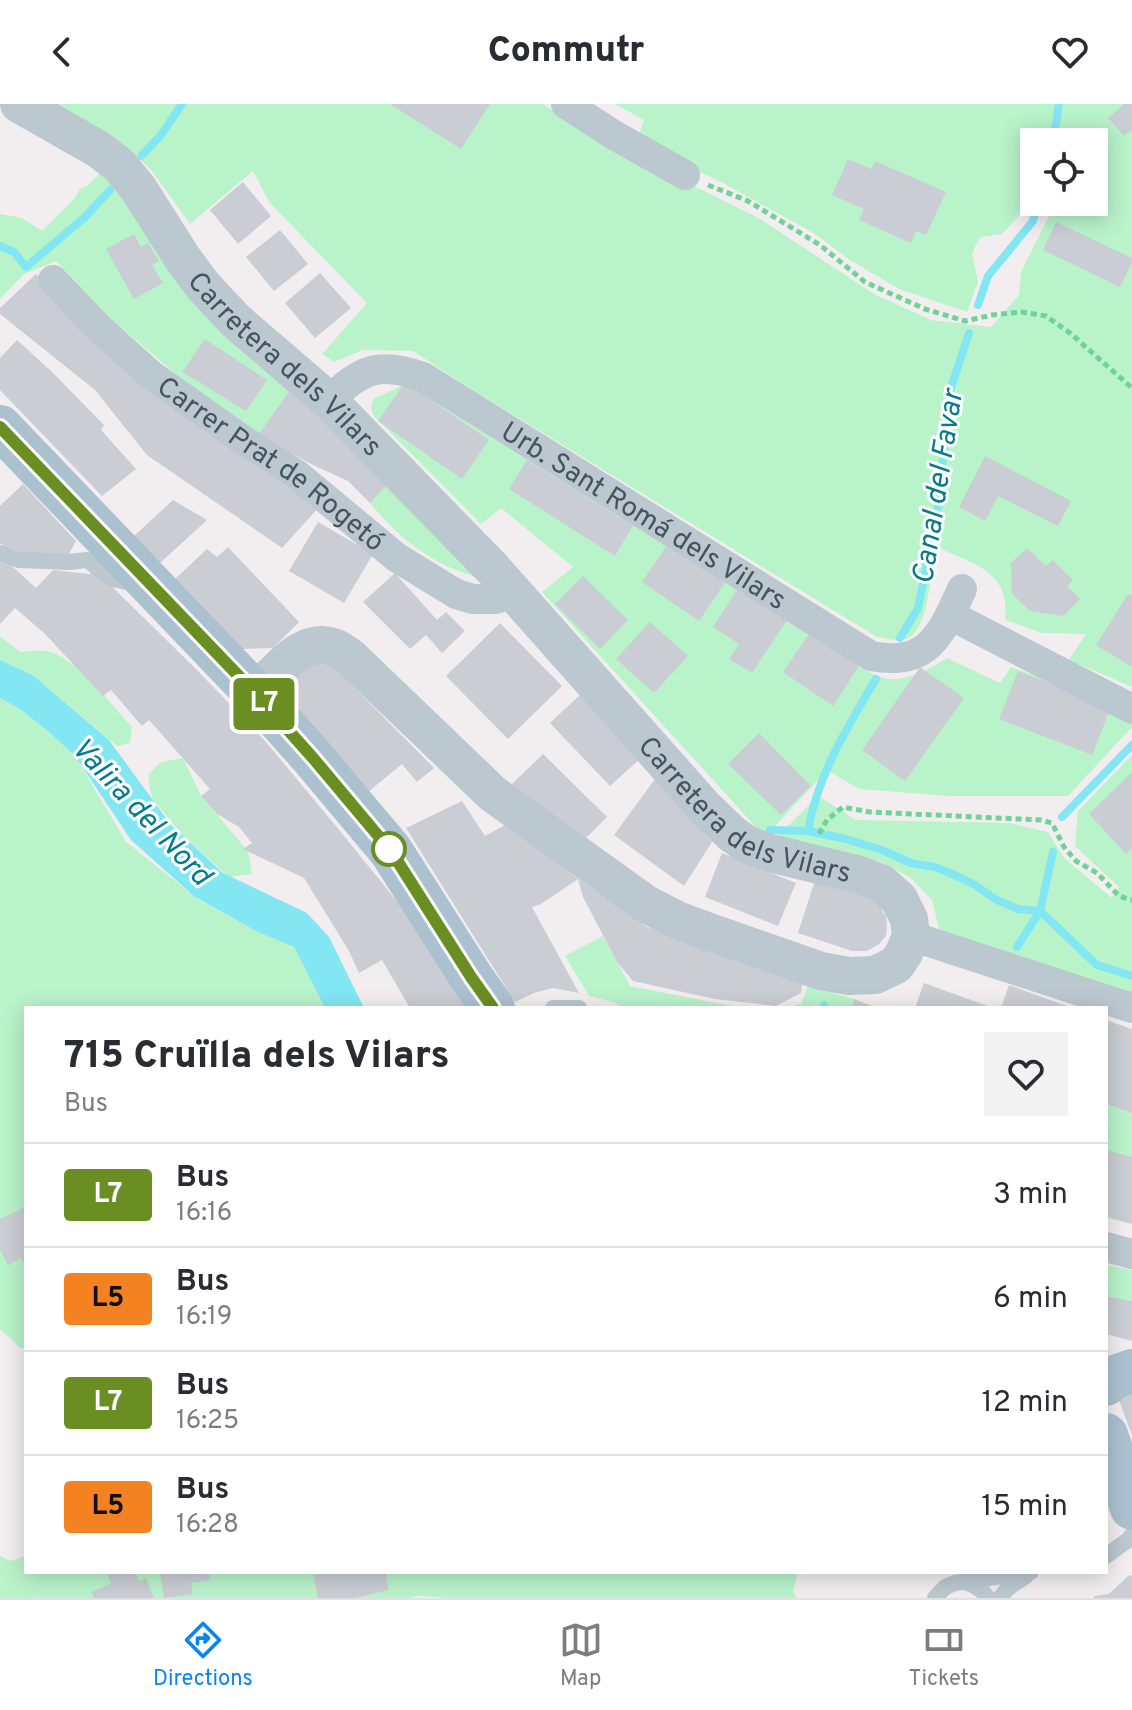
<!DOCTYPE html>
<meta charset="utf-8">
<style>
:root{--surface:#fff;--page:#f2f2f3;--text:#2b2b33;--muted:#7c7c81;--line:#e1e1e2;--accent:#0b84ef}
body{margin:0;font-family:Overpass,sans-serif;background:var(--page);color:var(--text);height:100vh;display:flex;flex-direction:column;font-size:30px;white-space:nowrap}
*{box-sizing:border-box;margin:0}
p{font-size:26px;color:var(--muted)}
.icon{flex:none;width:44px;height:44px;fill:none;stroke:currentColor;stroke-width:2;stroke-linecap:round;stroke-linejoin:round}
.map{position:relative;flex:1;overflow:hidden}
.drawer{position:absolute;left:24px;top:902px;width:1084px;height:568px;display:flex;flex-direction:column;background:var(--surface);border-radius:0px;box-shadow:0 4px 20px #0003}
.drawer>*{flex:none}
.badge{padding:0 16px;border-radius:6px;font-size:28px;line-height:52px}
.buttons{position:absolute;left:1020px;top:24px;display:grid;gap:16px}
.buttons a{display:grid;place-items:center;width:88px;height:88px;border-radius:0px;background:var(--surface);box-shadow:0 4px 20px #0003;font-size:40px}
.map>.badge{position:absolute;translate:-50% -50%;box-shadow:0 0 0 4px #fff}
.round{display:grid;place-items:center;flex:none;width:84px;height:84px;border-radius:0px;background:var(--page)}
.overview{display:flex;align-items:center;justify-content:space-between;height:136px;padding:0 40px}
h1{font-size:38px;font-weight:800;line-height:60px}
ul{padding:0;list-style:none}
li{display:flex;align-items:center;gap:24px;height:104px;padding:0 40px;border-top:2px solid var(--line)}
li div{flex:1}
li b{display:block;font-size:30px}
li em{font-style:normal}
li .badge{min-width:88px;font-weight:700;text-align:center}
header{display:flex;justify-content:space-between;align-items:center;height:104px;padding:0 40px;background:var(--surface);font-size:36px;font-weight:800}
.tab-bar{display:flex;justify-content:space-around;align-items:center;height:112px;border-top:2px solid var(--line);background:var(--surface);font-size:22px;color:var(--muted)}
.tab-bar a{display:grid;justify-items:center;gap:4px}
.tab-bar .on{color:var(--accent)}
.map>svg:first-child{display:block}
.green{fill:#b9f3ca;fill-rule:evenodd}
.water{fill:#83e6f3}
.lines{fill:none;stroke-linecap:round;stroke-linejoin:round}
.stream{stroke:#83e6f3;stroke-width:8}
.building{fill:#caced4}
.path{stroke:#6fd398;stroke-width:5;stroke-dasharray:6 4;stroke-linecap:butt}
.service{stroke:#bbc8cf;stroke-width:16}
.minor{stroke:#bbc8cf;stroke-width:30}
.tertiary{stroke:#bbc8cf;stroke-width:38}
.primary{stroke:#acc1d0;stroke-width:44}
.line-casing{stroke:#fff;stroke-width:18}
.line{stroke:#6b8e23;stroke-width:12}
.stop-dot{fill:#fff;stroke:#6b8e23;stroke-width:4}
.labels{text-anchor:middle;stroke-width:6;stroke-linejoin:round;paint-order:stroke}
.street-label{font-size:28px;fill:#45545e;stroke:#fff}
.water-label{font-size:30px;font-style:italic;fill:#057c8c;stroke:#fff}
</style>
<header><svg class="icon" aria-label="back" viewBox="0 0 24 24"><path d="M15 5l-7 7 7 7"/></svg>Commutr<svg class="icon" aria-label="heart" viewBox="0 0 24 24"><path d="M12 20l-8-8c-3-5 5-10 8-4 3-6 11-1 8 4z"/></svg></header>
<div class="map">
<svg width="1132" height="1494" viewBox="0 0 1132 1494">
<rect width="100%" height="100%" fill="#f2eeef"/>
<g class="green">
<path d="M52,0H543L586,29L757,113L874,190L931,216L991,223L1019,191L1021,168L1049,112L1026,104L1002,130L980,133L972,149L978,178L967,208L899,185L850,156L815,130L723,79L637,37L644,16L615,0H1132V583L1069,556L1086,530L1042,529L1005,516C1011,466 972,460 935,442C931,462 930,532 903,536C896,537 885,534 877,533L468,283L413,247L363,246L334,258L322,250L367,199L269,98L253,67L190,120L152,67L130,46ZM1034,38H1094V98H1034Z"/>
<path d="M102,67L290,286L258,331L193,285L108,212L56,157L24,170L0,195V110L22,114L42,127L74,95L80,85L87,82Z"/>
<path d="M412,277L521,351L865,566C871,569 877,572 884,574C904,579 930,565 947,554L1000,579L1011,563L1113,599L1132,611V623L1068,692H949L859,685L827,666L765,733L542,488L573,463L501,404L481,420L373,311L371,304L373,295Z"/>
<path d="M390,378L477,473C432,461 399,434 370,399Z"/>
<path d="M0,532L20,548C33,547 46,545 58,551C86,566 111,600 132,623L130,639L117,642L34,572L0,556Z"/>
<path d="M0,594L20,605L49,628L75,652L126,738L199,796L258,828L294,843L325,904H26V1244H20L0,1225Z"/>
<path d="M1132,651V897L939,826L932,796L911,774L880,757L808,744L776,734L818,692L856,716L1009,719L1048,728L1064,754L1112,794L1119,783L1075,742L1078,707Z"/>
<path d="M183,654L201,692L248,747L252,770L229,773L181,730L152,694L148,671L161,658Z"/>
<path d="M603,832L630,882L742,904H622L614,898L589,892L565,852Z"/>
<path d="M808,882L854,895L851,904H784L801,900Z"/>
<path d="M1106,1000L1132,1009V1120L1106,1114Z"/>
<path d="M1108,1161L1132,1166V1197L1106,1192Z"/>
<path d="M0,1452L10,1457L26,1452V1468H798L793,1487L797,1494H452L417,1492L410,1494H0Z"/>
</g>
<path class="water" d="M0,556L34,572L109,636L171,721L223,769L307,809L329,833L364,904H325L294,843L258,828L195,793L131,736L75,652L49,628L20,605L0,594Z"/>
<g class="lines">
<g class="stream">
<path d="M1053,38L1059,0"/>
<path d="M141,52L161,31L182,0"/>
<path d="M0,142L14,148L26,163L85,113L110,86"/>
<path d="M978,201L988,172L1033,117L1038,98"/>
<path d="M900,534L918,504L936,418L951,284L969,229"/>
<path d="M1062,713L1132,641"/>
<path d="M770,726L808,727L846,735L882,746L911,759L935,763L957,772L975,781L995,795L1018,805L1040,807L1097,861L1132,872"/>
<path d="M808,727C817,672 848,622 876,575"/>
<path d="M1017,843L1040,807L1053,748"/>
<path d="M824,904V901"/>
</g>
</g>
<g class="building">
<path d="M390,0H490L461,45Z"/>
<path d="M1124,0H1132V26L1124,32L1108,14Z"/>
<path d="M848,55L871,65L875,57L946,88L926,131L916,127L911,139L859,116L864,105L832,91Z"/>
<path d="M243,78L271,112L238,140L210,106Z"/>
<path d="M1056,118L1132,154V158L1120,183L1043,146Z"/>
<path d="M280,126L308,160L274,187L246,153Z"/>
<path d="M134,130L141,143L148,139L159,157L152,161L163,179L134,195L106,145Z"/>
<path d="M320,169L351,204L315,234L285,199Z"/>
<path d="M36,170L128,262L320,402L282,444L147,351L95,286L0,210V204Z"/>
<path d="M205,235L267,276L246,307L182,268Z"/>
<path d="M17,236L52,268L104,321L101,326L136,365L102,392L0,286V254Z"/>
<path d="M405,278L489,336L462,375L378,317Z"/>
<path d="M290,286L390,378L370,399L348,377L311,360L258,331Z"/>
<path d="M985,352L1071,397L1058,422L998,392L985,417L959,403Z"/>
<path d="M527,356L633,422L615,452L509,385Z"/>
<path d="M23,380L76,437L69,450L64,452L12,448L0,439V402Z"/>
<path d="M173,396L207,416L160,459L133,433Z"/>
<path d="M318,418L373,450L344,499L289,467Z"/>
<path d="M667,441L725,479L699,517L642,478Z"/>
<path d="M228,443L299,518L273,544L241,545L175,475L207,445L217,453Z"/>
<path d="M1027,444L1046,462L1053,456L1073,476L1067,482L1080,495L1063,512L1030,507L1012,490L1011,459Z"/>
<path d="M4,455L36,484L53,466L89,470L95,466L195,564L266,638L340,727L412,816L467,904H410L382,856L359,869L349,847L304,774L243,745L252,739L239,723L217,710L201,692L210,685L149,616L142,622L111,586L103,592L44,529L15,504L0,520V457L2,459Z"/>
<path d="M395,469L437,516L446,508L465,527L442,549L426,531L410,545L363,498Z"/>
<path d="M583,472L628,516L600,545L555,500Z"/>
<path d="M738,484L787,516L752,569L729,555L739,540L713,523Z"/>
<path d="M1128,490L1132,492V563L1096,541Z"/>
<path d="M650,518L688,552L654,589L616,555Z"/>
<path d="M500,519L562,582L508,635L446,572Z"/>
<path d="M809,530L859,562L833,602L783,568Z"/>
<path d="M312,559L332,561L434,664L417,678L402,660L368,688L288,597V579Z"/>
<path d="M920,563L964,594L905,677L862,646Z"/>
<path d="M1018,567L1111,603L1092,651L999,615Z"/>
<path d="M583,588L640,655L610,682L550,619Z"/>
<path d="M759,629L811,682L781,711L728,660Z"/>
<path d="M543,650L607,713L584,736L510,682Z"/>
<path d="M1132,668V744L1126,750L1089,710Z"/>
<path d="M655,675L712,738L684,782L614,731Z"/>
<path d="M462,697L485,732L505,721L578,775L541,800L532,803L579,889L553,884L534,889L515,898L406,724Z"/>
<path d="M722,749L796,779L778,822L705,793Z"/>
<path d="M578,775L647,823L803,877L801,889L776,902L715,895L633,877L617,858L583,793Z"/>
<path d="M815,776L874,795L886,812L887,822L886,832L879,840L867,847H852L798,829Z"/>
<path d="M924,879L993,904H915Z"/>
<path d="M1009,881L1072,904H1001Z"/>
<path d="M854,895L877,904H851Z"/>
<path d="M1106,916L1132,925V1009L1106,1000Z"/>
<path d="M1106,1046L1132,1053V1120L1106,1112Z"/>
<path d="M26,1098V1163L21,1154L8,1161L0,1146V1115L23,1104Z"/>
<path d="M1106,1192L1132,1197V1237L1106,1230Z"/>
<path d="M1132,1282V1331L1117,1291Z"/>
<path d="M109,1468H135L139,1477L146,1474L154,1494H94L91,1488L111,1480L107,1469Z"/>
<path d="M160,1468H209L210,1476L191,1479L193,1490L164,1494Z"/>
<path d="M313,1468H385L389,1486L355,1494H318Z"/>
<path d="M1132,1471V1494H1094V1492L1109,1490L1128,1472Z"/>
</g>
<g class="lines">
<g class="path">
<path d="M708,81L748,97L820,141L865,178L925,205L965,217L992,211L1022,208L1046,212L1070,229L1132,284"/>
<path d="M819,730L827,716L843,703L870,708L1041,716L1052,719L1064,743L1076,757L1097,769L1119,792L1132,796"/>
</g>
<g class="service">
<path d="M0,449L19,456L69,458L87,456L112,475L136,480"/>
<path d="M553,904H579"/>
<path d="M1106,1452L1128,1436L1132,1431"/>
<path d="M965,1478C975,1481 982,1485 988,1494"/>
<path d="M935,1494L945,1483L955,1479L1031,1468"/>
<path d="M1000,1494L1008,1484L1026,1472"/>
</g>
<g class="minor">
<path d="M566,0L614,31L685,71"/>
<path id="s1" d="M53,176L98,223L151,271L240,334L296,370L396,453L456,490L473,495H497L512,486"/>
<path id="s2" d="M329,297C360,265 380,257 423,273L871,552C928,563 941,531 962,485"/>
<path d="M950,511L1132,605"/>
<path d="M911,832L1132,904"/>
<path d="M1106,1143L1132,1150"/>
</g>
<path class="tertiary" id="s3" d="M19,0L98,45L119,61L138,84L183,155L204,183L236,217L329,297L492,464L705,704L732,730L748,741L770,749L860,771L881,779L899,795L909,815L911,832L904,849L896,861L875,871L849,872L821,867L715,830L677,816L646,800L493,690L350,553C345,550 339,544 333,543C301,532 275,570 255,589"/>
<g class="primary">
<path d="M0,323L255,589L313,654L391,747L471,873L493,904"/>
<path d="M1106,1280L1112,1274L1132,1267"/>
<path d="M1106,1331L1132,1404"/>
</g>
</g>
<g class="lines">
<g class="line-casing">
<path id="line" d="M0,323L255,589L313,654L391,747L471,873L493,904"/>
</g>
<use href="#line" class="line"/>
</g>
<circle class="stop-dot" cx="389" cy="745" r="16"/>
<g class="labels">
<g class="street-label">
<text dy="10" stroke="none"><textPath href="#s3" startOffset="378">Carretera dels Vilars</textPath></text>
<text dy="10" stroke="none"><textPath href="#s1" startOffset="286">Carrer Prat de Rogetó</textPath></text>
<text dy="10" stroke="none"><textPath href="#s2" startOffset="366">Urb. Sant Romá dels Vilars</textPath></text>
<text dy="10" stroke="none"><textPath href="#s3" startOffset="1026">Carretera dels Vilars</textPath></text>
</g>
<g class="water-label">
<text transform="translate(937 383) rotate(-81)" y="10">Canal del Favar</text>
<text transform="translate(142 707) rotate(47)" y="10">Valira del Nord</text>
</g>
</g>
</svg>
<div class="buttons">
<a><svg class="icon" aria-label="locate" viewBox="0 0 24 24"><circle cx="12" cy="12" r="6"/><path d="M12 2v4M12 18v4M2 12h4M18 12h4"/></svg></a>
</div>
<b class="badge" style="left:264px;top:600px;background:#6b8e23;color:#fff">L7</b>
<section class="drawer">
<div class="overview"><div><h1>715 Cruïlla dels Vilars</h1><p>Bus</p></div><a class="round"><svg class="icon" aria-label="heart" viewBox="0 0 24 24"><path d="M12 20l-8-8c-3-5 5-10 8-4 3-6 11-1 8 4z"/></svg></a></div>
<ul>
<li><span class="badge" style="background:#6b8e23;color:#fff">L7</span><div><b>Bus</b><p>16:16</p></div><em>3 min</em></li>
<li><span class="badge" style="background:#f58220;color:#111">L5</span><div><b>Bus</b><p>16:19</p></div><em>6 min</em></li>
<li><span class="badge" style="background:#6b8e23;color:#fff">L7</span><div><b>Bus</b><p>16:25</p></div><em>12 min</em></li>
<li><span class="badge" style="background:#f58220;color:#111">L5</span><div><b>Bus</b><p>16:28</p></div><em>15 min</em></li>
</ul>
</section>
</div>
<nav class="tab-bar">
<a class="on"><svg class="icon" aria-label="directions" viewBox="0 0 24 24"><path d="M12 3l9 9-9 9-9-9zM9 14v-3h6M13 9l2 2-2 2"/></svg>Directions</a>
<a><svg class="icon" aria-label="map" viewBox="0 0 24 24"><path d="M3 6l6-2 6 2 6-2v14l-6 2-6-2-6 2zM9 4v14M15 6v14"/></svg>Map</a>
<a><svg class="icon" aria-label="tickets" viewBox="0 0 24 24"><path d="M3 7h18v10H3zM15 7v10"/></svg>Tickets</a>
</nav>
